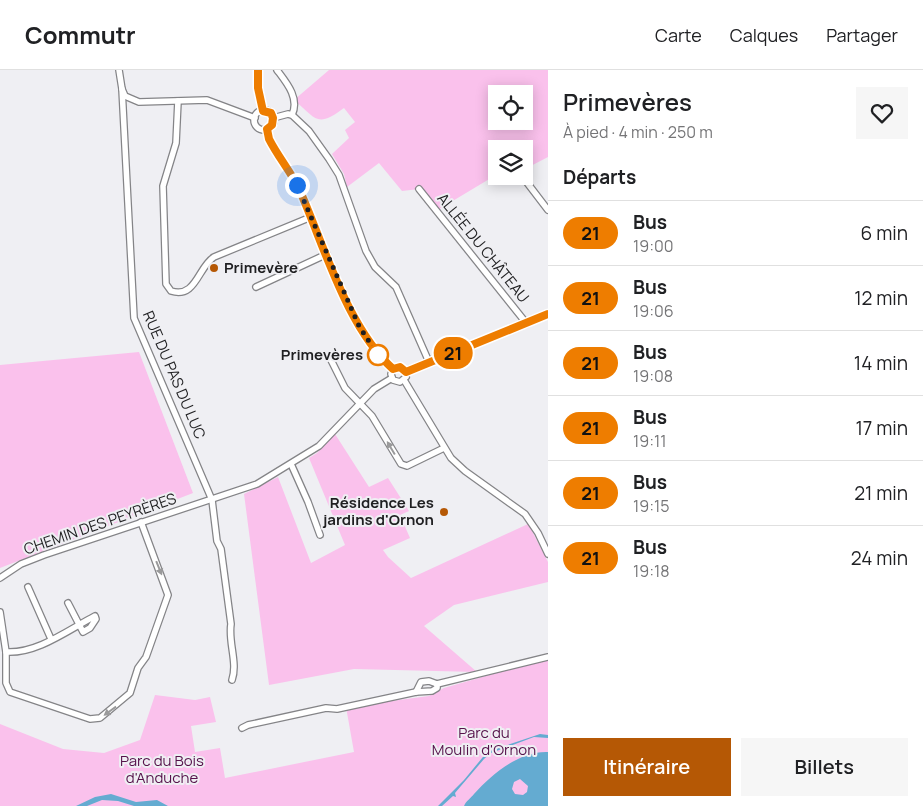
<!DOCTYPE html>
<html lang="fr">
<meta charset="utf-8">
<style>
:root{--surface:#fff;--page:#f6f6f6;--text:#202124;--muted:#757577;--line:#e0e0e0;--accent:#b55805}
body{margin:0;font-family:Manrope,sans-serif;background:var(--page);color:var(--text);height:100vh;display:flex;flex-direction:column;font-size:19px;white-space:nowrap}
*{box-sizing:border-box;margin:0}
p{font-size:16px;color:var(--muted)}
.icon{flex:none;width:28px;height:28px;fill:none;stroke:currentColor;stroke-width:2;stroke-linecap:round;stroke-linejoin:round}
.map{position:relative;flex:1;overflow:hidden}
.sheet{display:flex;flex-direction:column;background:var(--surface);width:375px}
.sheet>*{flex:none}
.badge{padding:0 10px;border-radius:16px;font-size:18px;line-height:32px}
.fabs{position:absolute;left:488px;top:15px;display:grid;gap:10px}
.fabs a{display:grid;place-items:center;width:45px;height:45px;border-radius:0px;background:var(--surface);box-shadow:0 2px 12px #0003;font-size:25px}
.you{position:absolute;width:25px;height:25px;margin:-12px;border:4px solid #fff;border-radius:50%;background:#1a73e8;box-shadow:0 0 0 8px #1a73e833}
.map>.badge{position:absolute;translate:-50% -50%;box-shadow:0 0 0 2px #fff}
h2{padding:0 15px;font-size:19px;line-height:45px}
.round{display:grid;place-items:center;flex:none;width:52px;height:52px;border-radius:0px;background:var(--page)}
.head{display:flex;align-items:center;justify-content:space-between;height:85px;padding:0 15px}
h1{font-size:24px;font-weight:600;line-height:38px}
.primary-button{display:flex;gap:10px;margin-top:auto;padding:10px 15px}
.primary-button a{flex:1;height:58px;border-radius:0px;background:var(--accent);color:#fff;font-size:20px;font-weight:600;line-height:58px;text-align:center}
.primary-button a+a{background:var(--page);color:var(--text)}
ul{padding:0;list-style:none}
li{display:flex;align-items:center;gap:15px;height:65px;padding:0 15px;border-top:1px solid var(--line)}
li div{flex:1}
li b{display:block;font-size:19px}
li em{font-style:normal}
li .badge{min-width:55px;font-weight:700;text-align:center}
header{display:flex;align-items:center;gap:30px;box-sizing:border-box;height:70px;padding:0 25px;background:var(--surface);border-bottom:1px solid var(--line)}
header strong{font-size:24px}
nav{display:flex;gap:28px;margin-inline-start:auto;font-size:18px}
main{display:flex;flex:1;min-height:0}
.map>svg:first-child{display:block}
.green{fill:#fac1ec;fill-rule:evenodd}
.water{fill:#64abd1;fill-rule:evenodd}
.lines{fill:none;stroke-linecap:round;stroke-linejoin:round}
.minor-casing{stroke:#848487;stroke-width:8}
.minor{stroke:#fff;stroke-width:5.5}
.oneway{fill:#9a9a9b}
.line-casing{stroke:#fff;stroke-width:11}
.line{stroke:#ee7d00;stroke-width:8}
.walk{stroke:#1f1f21;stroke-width:5;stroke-dasharray:0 9}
.poi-dot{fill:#b55805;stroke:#efeff3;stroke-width:2}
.stop-dot{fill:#fff;stroke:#ee7d00;stroke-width:2.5}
.labels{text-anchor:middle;stroke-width:4;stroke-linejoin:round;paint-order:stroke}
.street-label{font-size:15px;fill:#1f1f21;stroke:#efeff3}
.poi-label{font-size:15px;font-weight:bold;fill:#1f1f21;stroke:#efeff3;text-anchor:start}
.stop-label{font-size:15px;font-weight:bold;fill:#1f1f21;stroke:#efeff3;text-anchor:end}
.park-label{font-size:15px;fill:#56124b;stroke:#efeff3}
</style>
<header>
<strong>Commutr</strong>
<nav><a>Carte</a><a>Calques</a><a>Partager</a></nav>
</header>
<main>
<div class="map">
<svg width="548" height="736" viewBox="0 0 548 736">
<rect width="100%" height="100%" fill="#efeff3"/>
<g class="green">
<path d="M329,0H548V87L525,99L524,79H496V105L436,141L419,119L402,121L379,93L347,117L344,104L332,84L349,68L345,60L355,52L344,38C316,59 316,48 294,30ZM496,24H524V51H496Z"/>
<path d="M139,282L193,423L0,498V295Z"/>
<path d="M335,364L369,417L388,408L409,441L400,445L410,468L383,480L388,487L411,508L528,454L531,459L548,492V512L454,535L424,556L477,602L354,599L269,615L244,424L278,407L311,493L345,475L309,388L317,383Z"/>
<path d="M548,588V736H0V654L63,679L104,683L140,670L155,625L195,630L210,627L216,652L191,656L195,682L220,678L225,708L354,682L346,637L429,626L444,618Z"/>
</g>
<g class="water">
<path d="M540,664L548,665V668L534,667L491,683L484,689L455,723L456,727L453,726L442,736H438L464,710L487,682Z"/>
<path d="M548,682V736H464C466,731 471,728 474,724C492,704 519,681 548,682ZM520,709L528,716L527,722L523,725L515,724L512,719L514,712Z"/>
<path d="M111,724L136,732L157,730L168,736H134L118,731L102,730L87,736H76L95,727Z"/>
</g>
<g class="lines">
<g class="minor-casing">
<g id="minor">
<path d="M119,0L122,19L125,26L139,32L207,30L255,48"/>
<path d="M258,0V18L263,41"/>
<path d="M277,0C286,12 300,28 292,45"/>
<path d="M122,19L134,248L212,430L217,471L221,479L231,554C228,572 238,593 232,610"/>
<path d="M178,31L176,73L163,116L166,214L171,221C196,229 198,197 214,187L311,147"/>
<circle cx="264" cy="50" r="10"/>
<path d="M273,48L288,44L292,45L309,61L329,89L339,105L366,181L375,197L396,217L429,292"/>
<path d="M267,59L269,69C279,86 292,103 300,121C326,178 347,257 393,299"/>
<path d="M522,106L548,140"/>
<path d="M419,119L527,254"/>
<path d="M256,217L327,184"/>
<path d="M331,290L345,318L372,346L401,394L407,396L444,378"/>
<path d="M393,299L391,304L393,310L400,312L406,307"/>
<path d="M393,299L400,297L406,301"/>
<path d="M406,301L548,244"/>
<path d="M404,310L451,388L465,401L525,444L538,463L548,484"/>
<path d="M291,394L308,432L320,465"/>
<path d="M0,508L21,494L44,485L257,414L319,376L374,319L392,308"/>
<path d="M28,517L51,569"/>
<path d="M0,542L6,582V613L10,622L90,649L100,648L130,623L138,598L146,587L168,525L141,452"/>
<path d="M6,582C37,584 68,560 95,546L96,549L90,558L83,562L68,533"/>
<path d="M416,622L421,612L429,611L437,614L548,587"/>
<path d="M242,658L248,655L326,638L337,639L416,622L432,621L437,618V614"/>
</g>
</g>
<use href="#minor" class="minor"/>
</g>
<defs><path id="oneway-solid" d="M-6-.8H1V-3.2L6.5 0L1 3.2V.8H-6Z" transform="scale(1.25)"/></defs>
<g class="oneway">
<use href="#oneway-solid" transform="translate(391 378) rotate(-121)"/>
<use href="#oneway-solid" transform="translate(159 498) rotate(68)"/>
<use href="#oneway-solid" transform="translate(110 641) rotate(144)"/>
</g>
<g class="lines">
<g class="line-casing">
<path id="line" d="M258,0V18L263,41L271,43L273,48L272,55L267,59L269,69C278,87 292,103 300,121C325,178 347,257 393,299L400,297L406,302L548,244"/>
</g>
<use href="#line" class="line"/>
<path class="walk" d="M297,115L359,256L378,285"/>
</g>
<g class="poi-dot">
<circle cx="214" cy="198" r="5"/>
<circle cx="444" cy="442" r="5"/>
</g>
<circle class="stop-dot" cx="378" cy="285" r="10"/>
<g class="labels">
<g class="street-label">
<text transform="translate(483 178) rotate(51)" y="5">ALLÉE DU CHÂTEAU</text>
<text transform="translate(174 305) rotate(67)" y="5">RUE DU PAS DU LUC</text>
<text transform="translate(100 454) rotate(-19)" y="5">CHEMIN DES PEYRÈRES</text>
</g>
<g class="poi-label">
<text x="224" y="203">Primevère</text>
<text x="434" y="438" text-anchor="end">Résidence Les<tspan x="434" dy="17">jardins d'Ornon</tspan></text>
</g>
<g class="stop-label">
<text x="363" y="290">Primevères</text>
</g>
<g class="park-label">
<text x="484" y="668">Parc du<tspan x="484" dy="17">Moulin d'Ornon</tspan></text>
<text x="162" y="696">Parc du Bois<tspan x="162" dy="17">d'Anduche</tspan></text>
</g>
</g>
</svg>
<div class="fabs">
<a><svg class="icon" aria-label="locate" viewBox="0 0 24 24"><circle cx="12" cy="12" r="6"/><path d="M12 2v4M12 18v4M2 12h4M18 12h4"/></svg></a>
<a><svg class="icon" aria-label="layers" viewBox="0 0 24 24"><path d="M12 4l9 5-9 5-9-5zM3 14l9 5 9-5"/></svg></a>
</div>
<div class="you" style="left:297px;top:115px"></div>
<b class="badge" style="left:453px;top:283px;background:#ee7d00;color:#111">21</b>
</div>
<section class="sheet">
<div class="head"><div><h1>Primevères</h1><p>À pied · 4 min · 250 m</p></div><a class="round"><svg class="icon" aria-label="heart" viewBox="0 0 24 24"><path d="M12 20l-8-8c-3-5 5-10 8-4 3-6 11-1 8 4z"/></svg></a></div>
<h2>Départs</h2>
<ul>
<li><span class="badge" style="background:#ee7d00;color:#111">21</span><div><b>Bus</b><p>19:00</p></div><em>6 min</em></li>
<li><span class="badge" style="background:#ee7d00;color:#111">21</span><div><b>Bus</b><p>19:06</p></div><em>12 min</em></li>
<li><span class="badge" style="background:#ee7d00;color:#111">21</span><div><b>Bus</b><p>19:08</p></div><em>14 min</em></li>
<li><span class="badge" style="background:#ee7d00;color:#111">21</span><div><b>Bus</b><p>19:11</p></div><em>17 min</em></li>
<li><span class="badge" style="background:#ee7d00;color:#111">21</span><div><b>Bus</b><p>19:15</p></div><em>21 min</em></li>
<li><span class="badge" style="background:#ee7d00;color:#111">21</span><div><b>Bus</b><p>19:18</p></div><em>24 min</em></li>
</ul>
<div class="primary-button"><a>Itinéraire</a><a>Billets</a></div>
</section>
</main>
